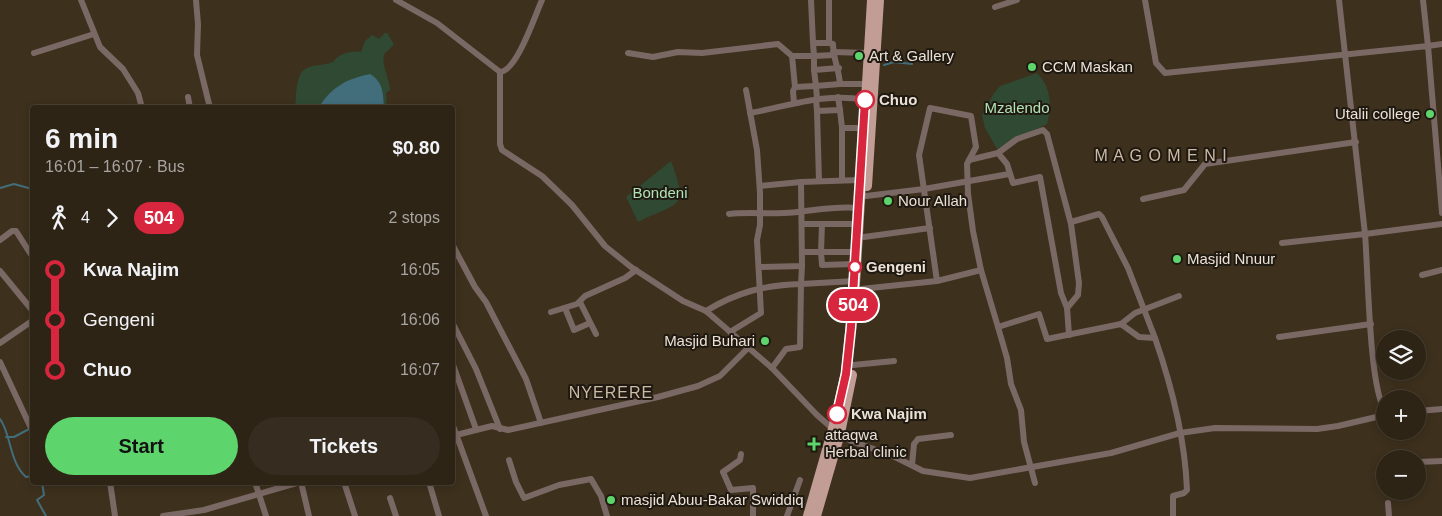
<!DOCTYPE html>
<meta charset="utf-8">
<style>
:root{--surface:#2e2416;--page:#362c1f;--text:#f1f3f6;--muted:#a7a4a1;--line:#494135;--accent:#5dd56c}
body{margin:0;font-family:Arial,sans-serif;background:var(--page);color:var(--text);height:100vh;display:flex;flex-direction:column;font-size:19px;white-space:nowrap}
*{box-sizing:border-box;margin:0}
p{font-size:16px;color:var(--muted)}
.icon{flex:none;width:28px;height:28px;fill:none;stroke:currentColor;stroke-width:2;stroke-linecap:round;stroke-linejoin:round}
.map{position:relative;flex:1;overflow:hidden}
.sheet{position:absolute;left:30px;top:105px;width:425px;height:380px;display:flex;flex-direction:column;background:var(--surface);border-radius:5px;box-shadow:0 2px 8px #0003,0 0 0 1px var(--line)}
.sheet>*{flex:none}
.badge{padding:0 10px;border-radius:16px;font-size:18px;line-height:32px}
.tools{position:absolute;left:1376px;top:330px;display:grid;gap:10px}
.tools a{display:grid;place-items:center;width:50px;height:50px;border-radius:50%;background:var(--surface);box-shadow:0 2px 8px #0003,0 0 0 1px var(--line);font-size:25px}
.map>.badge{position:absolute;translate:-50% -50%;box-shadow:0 0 0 2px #fff}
.legs{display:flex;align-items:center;gap:8px;height:55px;padding:0 15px;font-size:16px}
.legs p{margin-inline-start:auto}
.head{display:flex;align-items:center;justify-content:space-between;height:85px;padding:0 15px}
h1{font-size:28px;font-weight:600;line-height:38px}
.cta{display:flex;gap:10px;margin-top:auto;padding:10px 15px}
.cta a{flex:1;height:58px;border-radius:30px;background:var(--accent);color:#111;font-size:20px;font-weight:600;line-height:58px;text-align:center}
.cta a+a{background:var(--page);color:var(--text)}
ul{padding:0 15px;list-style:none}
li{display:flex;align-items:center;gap:18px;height:50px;font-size:19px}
li i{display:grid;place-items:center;width:8px;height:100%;margin:0 6px;background:currentColor}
li i::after{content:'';width:12px;height:12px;margin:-6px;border:4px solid;border-radius:50%;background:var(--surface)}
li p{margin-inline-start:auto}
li:first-child i{background:linear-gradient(#0000 50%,currentColor 0)}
li:last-child i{background:linear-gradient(currentColor 50%,#0000 0)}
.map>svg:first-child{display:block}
.green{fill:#2f4932}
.water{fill:#426e7b}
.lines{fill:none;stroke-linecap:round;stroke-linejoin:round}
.stream{stroke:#426e7b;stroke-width:2}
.minor{stroke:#7a6864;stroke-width:6}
.primary{stroke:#c19d95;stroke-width:10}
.line-1-casing{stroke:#fff;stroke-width:11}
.line-1{stroke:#d7263d;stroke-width:8}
.poi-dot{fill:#5dd56c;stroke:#1f1911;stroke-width:2}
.stop-1-dot{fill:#fff;stroke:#d7263d;stroke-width:2.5}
.labels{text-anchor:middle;stroke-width:4;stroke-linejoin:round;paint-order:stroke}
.poi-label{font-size:15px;fill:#eae2d6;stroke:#1f1911;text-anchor:start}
.stop-label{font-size:15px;font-weight:bold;fill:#eae2d6;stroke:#1f1911;text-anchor:start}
.park-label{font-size:15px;fill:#b0e3b4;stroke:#1f1911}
.neighbourhood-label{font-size:16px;letter-spacing:1px;fill:#ccbba5;stroke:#1f1911}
</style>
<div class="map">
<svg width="1442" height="516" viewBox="0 0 1442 516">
<rect width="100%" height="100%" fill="#3d301d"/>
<g class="green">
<path d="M385,33H387L394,44C391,48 388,50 385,53C380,63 390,79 390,90L386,93L387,107L295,108C297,96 294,72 309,67C316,65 325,65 333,62C338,54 352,50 361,52L365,41L372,35L379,39Z"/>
<path d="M1037,73C1051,86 1052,107 1047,124L997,149L985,128L982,115L994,93L1000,86Z"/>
<path d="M671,161C690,211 677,202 638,222L626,197Z"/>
</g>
<path class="water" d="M370,74C383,82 383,92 384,107H319C332,87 346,79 370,74Z"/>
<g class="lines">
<g class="stream">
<path d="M884,65L894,62L912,64"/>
<path d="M0,188L14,184L32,189"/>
<path d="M0,419C11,433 9,462 26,477L32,476"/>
<path d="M6,437H14L31,428"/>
<path d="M42,482L44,495L37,500L46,516"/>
</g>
<g class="minor">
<path d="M81,0L100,47L123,69L138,93L142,108"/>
<path d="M196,0L198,24L197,55L210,108"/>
<path d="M396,0L437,23L500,72V144L502,150L542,176L572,205L605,246L631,267L683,301L706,311L772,368L817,415L833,429L851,441L891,455L923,471L970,478L1111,453L1180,433L1215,428L1317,429L1338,426L1385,415"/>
<path d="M811,0L813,43"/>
<path d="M829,0V43L833,44C833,58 839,69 840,84"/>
<path d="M1145,0L1156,63L1165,73L1428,46L1442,213"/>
<path d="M1339,0L1365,234L1442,224"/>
<path d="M1423,0L1428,46L1442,44"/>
<path d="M995,7L1017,0"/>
<path d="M833,52L868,53"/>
<path d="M34,53L94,34"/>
<path d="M628,53L653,57L678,52L702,53L778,44L792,56"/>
<path d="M839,68L814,70L816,86L840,84H866"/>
<path d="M814,70V56L834,55"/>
<path d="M500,72C517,71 535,15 542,0"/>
<path d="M795,87L792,56H814L813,43H829"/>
<path d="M188,97L190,108"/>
<path d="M816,99L817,111L840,110L838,97"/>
<path d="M794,103L793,91L795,87L816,86L817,99"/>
<path d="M840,110L842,128H867"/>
<path d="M817,111L819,181"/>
<path d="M750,113C789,106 826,92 865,100"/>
<path d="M842,128V180"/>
<path d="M998,153L1017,139L1043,130L1047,134L1071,224L1079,283L1078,295L1067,308L1069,335"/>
<path d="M969,160L998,153L1007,164L1013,183L1040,177L1061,293L1067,308"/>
<path d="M760,186L801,182"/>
<path d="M866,196L924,189L1009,174"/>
<path d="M1143,199L1184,190L1205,164L1356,142"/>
<path d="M729,214C747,212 765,214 784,213C809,212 833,205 859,208"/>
<path d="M1071,222L1099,214L1102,217L1128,268L1155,338"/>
<path d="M802,224H858"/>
<path d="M864,237L930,228"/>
<path d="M0,240L12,231H16L32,256"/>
<path d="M1282,243L1365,234C1368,267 1369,389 1385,410"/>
<path d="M452,244L475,287L486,302L526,379L541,423"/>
<path d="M802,252H821L822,224"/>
<path d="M855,264L822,265L821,252H857"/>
<path d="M759,267L802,266L801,182L860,180"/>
<path d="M981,270L998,327L1039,314L1047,339L1121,324L1139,337L1155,338C1172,387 1185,438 1187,490L1184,493L1173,496V516"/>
<path d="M0,271L32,310"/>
<path d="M1422,275L1442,270"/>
<path d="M861,289L937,281L919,155L930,108L971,116L976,147L967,164L968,194L973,231L981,270L937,281"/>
<path d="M580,302L596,334"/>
<path d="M565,308L574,330L590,323"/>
<path d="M706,311C737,292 765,285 801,284L802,266"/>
<path d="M551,312L577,304L585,296L625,278L636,270"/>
<path d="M452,322L476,369L500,429"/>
<path d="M1121,324L1135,313L1179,296"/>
<path d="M998,327L1007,358L1011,384L1021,410L1024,442L1035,483"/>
<path d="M730,332L761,313L757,240L760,225V193L757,150L746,90"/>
<path d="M1279,337L1371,324"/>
<path d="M0,343L32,321"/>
<path d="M0,362L30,426"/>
<path d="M452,362L476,429"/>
<path d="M853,365L894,361"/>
<path d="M772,368L786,349L800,347L801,284L855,281"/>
<path d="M1418,411L1442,409"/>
<path d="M452,423L486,516"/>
<path d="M452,436L492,426L508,430L658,397L698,386L720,376L748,348"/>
<path d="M741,454L740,460L723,472L731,490L753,488V516"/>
<path d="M509,460L516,482L524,498L559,485L591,479L601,496L607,516"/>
<path d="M1418,462L1442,461"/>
<path d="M912,465L914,444L918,439L951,435"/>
<path d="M110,482L115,516"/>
<path d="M255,482L266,516"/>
<path d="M301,482L309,516"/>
<path d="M344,482L355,516"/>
<path d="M429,482L439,516"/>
<path d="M390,498L396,516"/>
<path d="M1388,503L1389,516"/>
<path d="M163,516L204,510L300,482"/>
<path d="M787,516L800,480"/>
</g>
<g class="primary">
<path d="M867,186L879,0"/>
<path d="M808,516L833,429L846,373L855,284L872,0"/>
<path d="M816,516L840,433L852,375"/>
</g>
</g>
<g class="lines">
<g class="line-1-casing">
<path id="line-1" d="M837,414L846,374L851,327L865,100"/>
</g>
<use href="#line-1" class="line-1"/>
</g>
<g class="poi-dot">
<circle cx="859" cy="56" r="5"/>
<circle cx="1032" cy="67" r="5"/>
<circle cx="1430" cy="114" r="5"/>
<circle cx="888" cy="201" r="5"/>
<circle cx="1177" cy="259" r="5"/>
<circle cx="765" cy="341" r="5"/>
<path d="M811.5 436.5h5v5h5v5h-5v5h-5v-5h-5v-5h5z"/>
<circle cx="611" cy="500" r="5"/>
</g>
<g class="stop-1-dot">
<circle cx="865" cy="100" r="9"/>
<circle cx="855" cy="267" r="6"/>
<circle cx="837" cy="414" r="9"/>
</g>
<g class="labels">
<g class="poi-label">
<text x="869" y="61">Art &amp; Gallery</text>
<text x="1042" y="72">CCM Maskan</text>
<text x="1420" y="119" text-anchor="end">Utalii college</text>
<text x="898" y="206">Nour Allah</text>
<text x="1187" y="264">Masjid Nnuur</text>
<text x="755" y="346" text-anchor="end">Masjid Buhari</text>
<text x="825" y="440">attaqwa<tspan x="825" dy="17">Herbal clinic</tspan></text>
<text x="621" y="505">masjid Abuu-Bakar Swiddiq</text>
</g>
<g class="stop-label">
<text x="879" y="105">Chuo</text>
<text x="866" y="272">Gengeni</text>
<text x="851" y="419">Kwa Najim</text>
</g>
<g class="park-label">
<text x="1017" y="113">Mzalendo</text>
<text x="660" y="198">Bondeni</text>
</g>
<g class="neighbourhood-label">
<text x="1161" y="161">M A G O M E N I</text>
<text x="611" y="398">NYERERE</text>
</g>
</g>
</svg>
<div class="tools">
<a><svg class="icon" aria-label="layers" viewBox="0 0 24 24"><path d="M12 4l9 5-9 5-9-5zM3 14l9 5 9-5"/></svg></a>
<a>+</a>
<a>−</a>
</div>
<b class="badge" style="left:853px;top:305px;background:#d7263d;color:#fff">504</b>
<section class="sheet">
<div class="head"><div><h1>6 min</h1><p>16:01 – 16:07 · Bus</p></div><b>$0.80</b></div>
<div class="legs"><svg class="icon" aria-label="walk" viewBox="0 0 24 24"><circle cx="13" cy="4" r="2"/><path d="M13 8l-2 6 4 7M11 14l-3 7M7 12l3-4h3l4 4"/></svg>4<svg class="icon" aria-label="forward" viewBox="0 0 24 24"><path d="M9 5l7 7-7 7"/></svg><b class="badge" style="background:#d7263d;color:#fff">504</b><p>2 stops</p></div>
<ul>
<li><i style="color:#d7263d"></i><b>Kwa Najim</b><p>16:05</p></li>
<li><i style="color:#d7263d"></i><span>Gengeni</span><p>16:06</p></li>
<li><i style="color:#d7263d"></i><b>Chuo</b><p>16:07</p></li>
</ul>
<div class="cta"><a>Start</a><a>Tickets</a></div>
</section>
</div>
